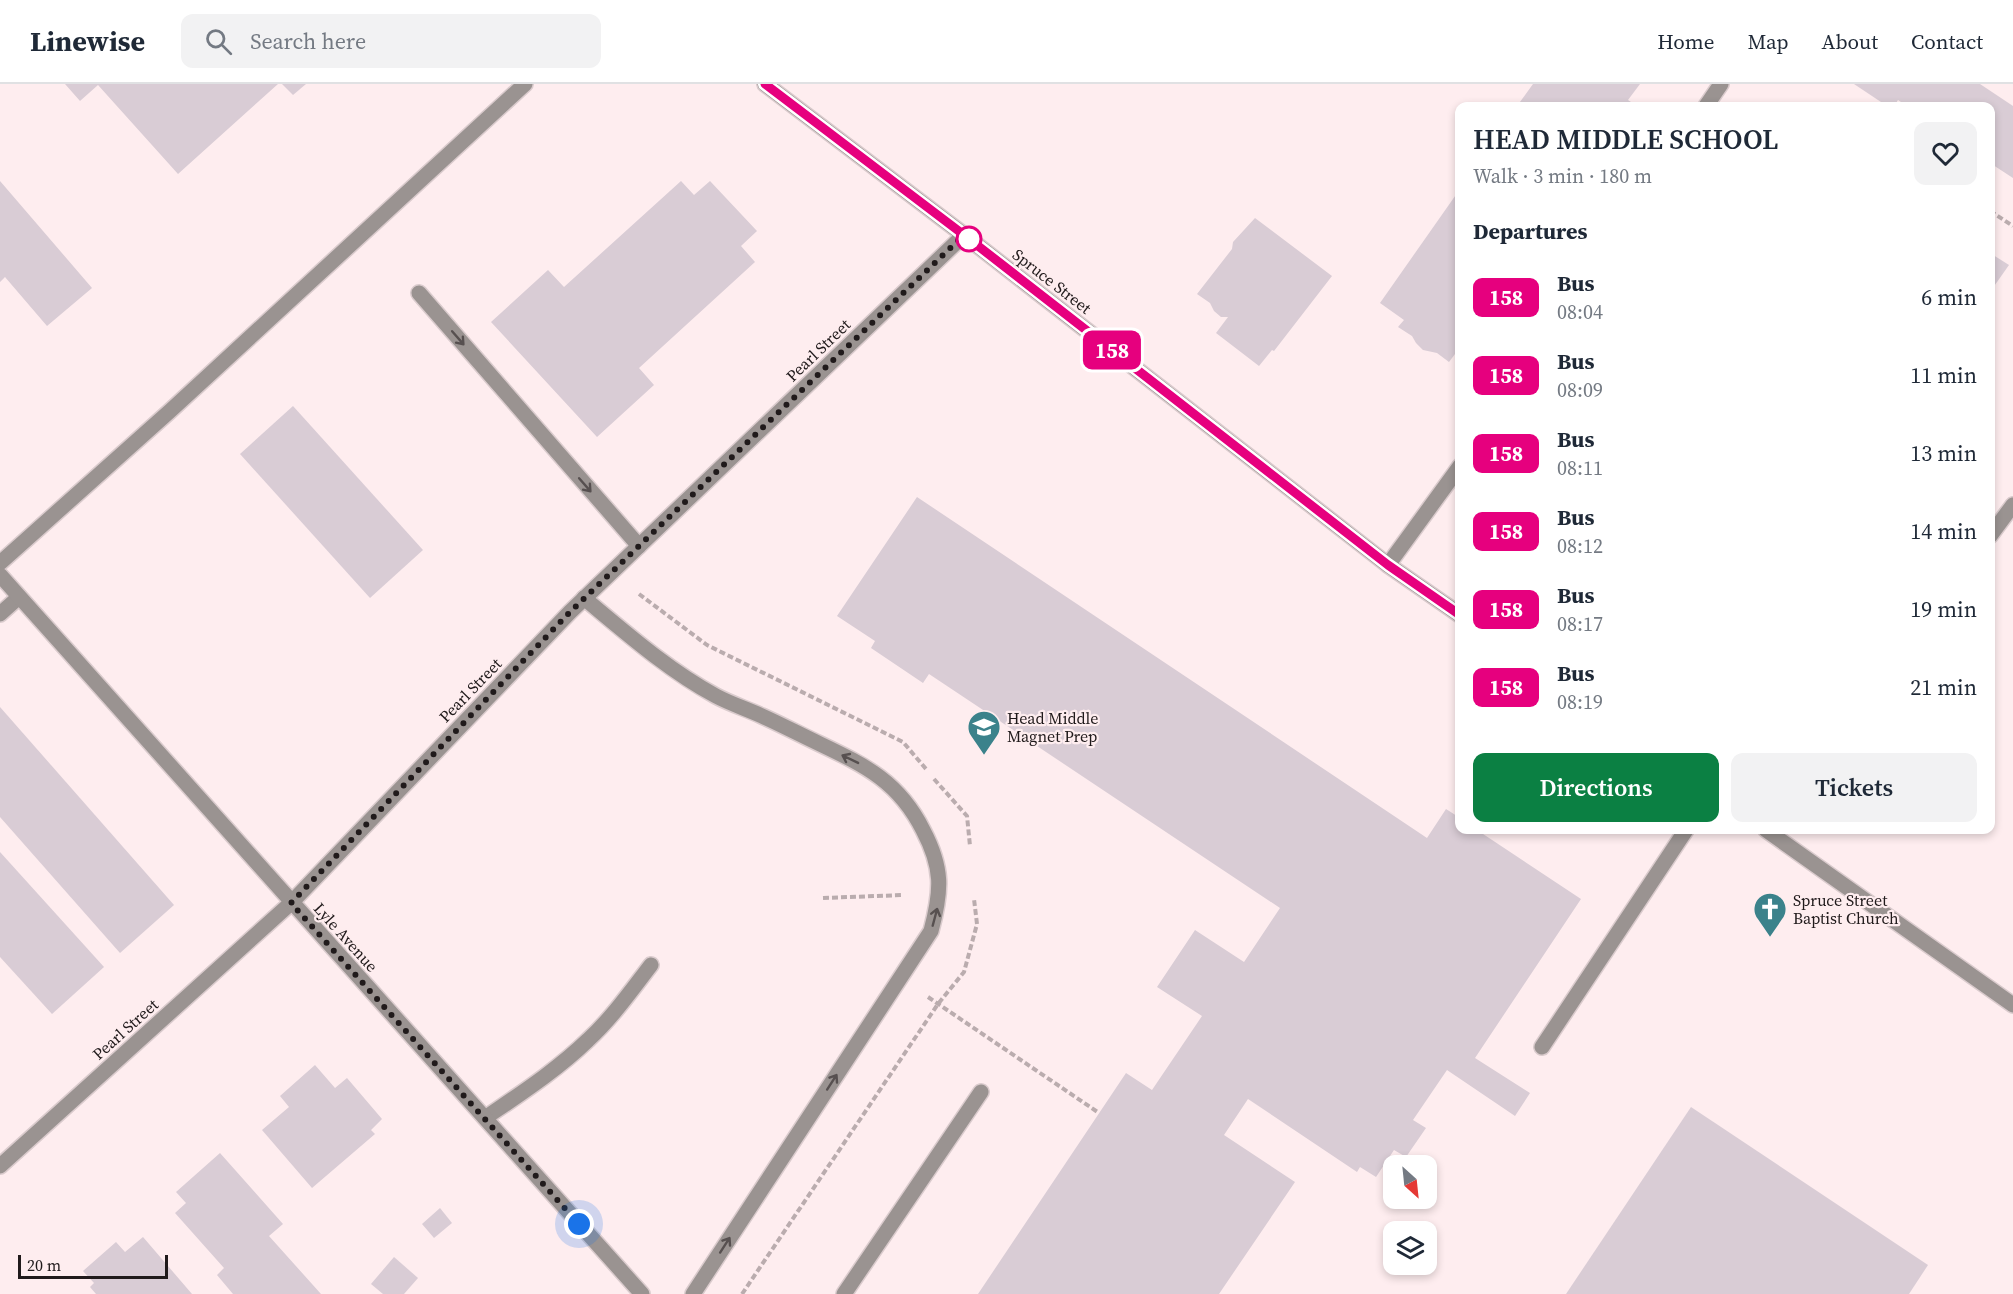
<!DOCTYPE html>
<meta charset="utf-8">
<style>
:root{--surface:#fff;--page:#f2f2f3;--text:#1f2937;--muted:#747a83;--line:#e0e1e3;--accent:#0b8043}
body{margin:0;font-family:"Source Serif 4",serif;background:var(--page);color:var(--text);height:100vh;display:flex;flex-direction:column;font-size:22px;white-space:nowrap}
*{box-sizing:border-box;margin:0}
p{font-size:20px;color:var(--muted)}
.icon{flex:none;width:33px;height:33px;fill:none;stroke:currentColor;stroke-width:2;stroke-linecap:round;stroke-linejoin:round}
.map{position:relative;flex:1;overflow:hidden}
.sheet{position:absolute;left:1455px;top:18px;width:540px;height:732px;display:flex;flex-direction:column;background:var(--surface);border-radius:12px;box-shadow:0 3px 9px #0003}
.sheet>*{flex:none}
.badge{padding:0 12px;border-radius:9px;font-size:21px;line-height:39px}
.needle{width:39px;rotate:153deg}
.fabs{position:absolute;left:1383px;top:1071px;display:grid;gap:12px}
.fabs a{display:grid;place-items:center;width:54px;height:54px;border-radius:12px;background:var(--surface);box-shadow:0 3px 9px #0003;font-size:30px}
.scale{position:absolute;left:18px;bottom:15px;width:150px;box-sizing:border-box;padding-left:6px;border:3px solid #201a1b;border-top:0;font-size:16px;line-height:21px;white-space:nowrap;color:#201a1b;-webkit-text-stroke:4px #feedef;paint-order:stroke}
.you{position:absolute;width:30px;height:30px;margin:-15px;border:4px solid #fff;border-radius:50%;background:#1a73e8;box-shadow:0 0 0 9px #1a73e833}
.map>.badge{position:absolute;translate:-50% -50%;box-shadow:0 0 0 3px #fff}
h2{padding:0 18px;font-size:22px;line-height:54px}
.round{display:grid;place-items:center;flex:none;width:63px;height:63px;border-radius:12px;background:var(--page)}
.overview{display:flex;align-items:center;justify-content:space-between;height:102px;padding:0 18px}
h1{font-size:28px;font-weight:600;line-height:45px}
.cta{display:flex;gap:12px;margin-top:auto;padding:12px 18px}
.cta a{flex:1;height:69px;border-radius:12px;background:var(--accent);color:#fff;font-size:24px;font-weight:600;line-height:69px;text-align:center}
.cta a+a{background:var(--page);color:var(--text)}
ul{padding:0;list-style:none}
li{display:flex;align-items:center;gap:18px;height:78px;padding:0 18px}
li div{flex:1}
li b{display:block;font-size:22px}
li em{font-style:normal}
li .badge{min-width:66px;font-weight:700;text-align:center}
header{display:flex;align-items:center;gap:36px;box-sizing:border-box;height:84px;padding:0 30px;background:var(--surface);border-bottom:2px solid var(--line)}
header strong{font-size:28px}
nav{display:flex;gap:33px;margin-inline-start:auto;font-size:21px}
.search{width:420px;height:54px;background:var(--page);display:flex;align-items:center;gap:15px;box-sizing:border-box;padding:0 21px;border-radius:12px;color:var(--muted);font-size:22px}
.map>svg:first-child{display:block}
.building{fill:#d9ccd5}
.lines{fill:none;stroke-linecap:round;stroke-linejoin:round}
.service-casing{stroke:#dacbcd;stroke-width:18}
.minor-casing{stroke:#dacbcd;stroke-width:18}
.tertiary-casing{stroke:#dacbcd;stroke-width:18}
.path{stroke:#baacae;stroke-width:4;stroke-dasharray:6 3;stroke-linecap:butt}
.service{stroke:#9a9391;stroke-width:15}
.minor{stroke:#9a9391;stroke-width:15}
.tertiary{stroke:#9a9391;stroke-width:15}
.oneway{stroke:#575050}
.line-casing{stroke:#fff;stroke-width:14}
.line{stroke:#e6007e;stroke-width:9}
.walk{stroke:#201a1b;stroke-width:6;stroke-dasharray:0 10.8}
.stop-dot{fill:#fff;stroke:#e6007e;stroke-width:3}
.labels{text-anchor:middle;stroke-width:4.5;stroke-linejoin:round;paint-order:stroke}
.street-label{font-size:16px;fill:#201a1b;stroke:#feedef}
.poi-label{font-size:16px;fill:#201a1b;stroke:#feedef;text-anchor:start}
</style>
<header>
<strong>Linewise</strong>
<div class="search"><svg class="icon" aria-label="search" viewBox="0 0 24 24"><circle cx="10" cy="10" r="6"/><path d="M15 15l6 6"/></svg>Search here</div>
<nav><a>Home</a><a>Map</a><a>About</a><a>Contact</a></nav>
</header>
<div class="map">
<svg width="2013" height="1210" viewBox="0 0 2013 1210">
<rect width="100%" height="100%" fill="#feedef"/>
<g class="building">
<path d="M65,0H278L178,90L98,1L80,17Z"/>
<path d="M282,0H306L293,11Z"/>
<path d="M1533,0H1640L1628,16L1637,22H1517Z"/>
<path d="M1854,0H1980L2013,22V94L1990,79V22H1907L1898,16L1894,22H1887Z"/>
<path d="M0,97L92,204L47,242L5,193L0,198Z"/>
<path d="M681,97L694,111L710,97L757,147L741,162L755,178L639,284L654,301L597,353L491,238L548,186L564,203Z"/>
<path d="M1460,105V274L1455,270L1449,278L1437,269L1423,266L1416,259L1412,252L1398,243L1404,236L1380,219Z"/>
<path d="M1255,134L1332,192L1274,267L1272,266L1259,282L1216,249L1228,233H1221L1214,227L1210,219L1197,210L1232,165L1233,158Z"/>
<path d="M1990,169L2009,181L1990,208Z"/>
<path d="M293,322L423,466L370,514L240,370Z"/>
<path d="M917,413L1427,754L1446,725L1460,734V746H1477L1581,815L1475,974L1530,1009L1515,1032L1447,986L1413,1036L1426,1044L1406,1073L1394,1066L1376,1093L1360,1083L1357,1088L1248,1015L1224,1051L1295,1098L1219,1210H978L1126,989L1152,1006L1202,932L1157,903L1195,846L1244,878L1280,824L929,590L923,599L871,564L875,557L837,532Z"/>
<path d="M0,623L174,821L120,869L0,733Z"/>
<path d="M0,768L104,883L52,930L0,873Z"/>
<path d="M315,981L335,1004L347,994L382,1035L371,1046L375,1050L312,1104L262,1046L289,1023L280,1012Z"/>
<path d="M1691,1023L1928,1181L1909,1210H1566Z"/>
<path d="M220,1069L283,1140L269,1152L321,1210H233L217,1191L224,1184L175,1129L186,1119L176,1108Z"/>
<path d="M440,1124L452,1139L434,1154L422,1140Z"/>
<path d="M143,1153L192,1210H96L90,1203L94,1199L83,1187L116,1158L125,1168Z"/>
<path d="M394,1173L418,1194L404,1210H383L371,1200Z"/>
</g>
<g class="lines">
<g class="service-casing">
<g id="service">
<path d="M1706,22L1721,0"/>
<path d="M419,209L639,462"/>
<path d="M0,479L170,327L525,0"/>
<path d="M1388,481L1460,382"/>
<path d="M584,514C626,549 668,586 716,612C731,620 747,625 762,632C782,641 801,651 820,660C866,682 899,698 923,746C943,784 942,806 931,847L693,1210"/>
<path d="M0,530L19,513"/>
<path d="M1542,963L1686,746"/>
<path d="M485,1034C520,1010 557,986 588,956C612,934 631,907 651,881"/>
<path d="M844,1210L981,1008"/>
</g>
</g>
<g class="minor-casing">
<g id="minor">
<path d="M765,0L964,151L1388,481L1460,531"/>
<path d="M1990,452L2013,421"/>
<path d="M1766,746L2013,921"/>
<path d="M0,1082L291,819L570,528L964,151"/>
</g>
</g>
<g class="tertiary-casing">
<path id="tertiary" d="M0,491L642,1210"/>
</g>
<g class="path">
<path d="M1990,127L2013,142"/>
<path d="M639,510L707,561L903,658L926,685"/>
<path d="M934,695L967,732L970,762"/>
<path d="M823,814L903,811"/>
<path d="M928,913L1099,1029"/>
<path d="M742,1210L938,920L964,888L977,840L974,815"/>
</g>
<use href="#service" class="service"/>
<use href="#minor" class="minor"/>
<use href="#tertiary" class="tertiary"/>
</g>
<defs><path id="oneway-shaft" d="M-6 0H5M1.5-3L5.5 0L1.5 3" fill="none" stroke-width="1.6" stroke-linecap="round" stroke-linejoin="round" transform="scale(1.5)"/></defs>
<g class="oneway">
<use href="#oneway-shaft" transform="translate(458 254) rotate(49)"/>
<use href="#oneway-shaft" transform="translate(585 401) rotate(49)"/>
<use href="#oneway-shaft" transform="translate(850 675) rotate(-154)"/>
<use href="#oneway-shaft" transform="translate(935 833) rotate(-75)"/>
<use href="#oneway-shaft" transform="translate(832 998) rotate(-57)"/>
<use href="#oneway-shaft" transform="translate(725 1161) rotate(-57)"/>
</g>
<g class="lines">
<g class="line-casing">
<path id="line" d="M765,0L964,151L1388,481L1460,531"/>
</g>
<use href="#line" class="line"/>
<path class="walk" d="M579,1140L291,819L570,528L964,151L969,155"/>
</g>
<defs>
<g id="school-pin" transform="scale(1.725)"><path d="M0 17L-7.5 6A9.5 9.5 0 1 1 7.5 6Z" fill="#3b828b" stroke="#feedef"/><path d="M0-5L7-2L0 1L-7-2ZM-4 1L0 2.5L4 1V4Q0 6-4 4Z" fill="#fff"/></g>
<g id="church-pin" transform="scale(1.725)"><path d="M0 17L-7.5 6A9.5 9.5 0 1 1 7.5 6Z" fill="#3b828b" stroke="#feedef"/><path d="M-1.2-6h2.4v3.5h3.3v2.4h-3.3V6h-2.4V-.1h-3.3v-2.4h3.3Z" fill="#fff"/></g>
</defs>
<g fill-rule="evenodd">
<use href="#school-pin" x="984" y="643"/>
<use href="#church-pin" x="1770" y="825"/>
</g>
<circle class="stop-dot" cx="969" cy="155" r="12"/>
<g class="labels">
<g class="street-label">
<text transform="translate(1052 197) rotate(38)" y="6">Spruce Street</text>
<text transform="translate(818 266) rotate(-44)" y="6">Pearl Street</text>
<text transform="translate(470 606) rotate(-46)" y="6">Pearl Street</text>
<text transform="translate(346 853) rotate(48)" y="6">Lyle Avenue</text>
<text transform="translate(125 945) rotate(-42)" y="6">Pearl Street</text>
</g>
<g class="poi-label">
<text x="1007" y="640">Head Middle<tspan x="1007" dy="18">Magnet Prep</tspan></text>
<text x="1793" y="822">Spruce Street<tspan x="1793" dy="18">Baptist Church</tspan></text>
</g>
</g>
</svg>
<div class="fabs">
<a><svg class="needle" viewBox="-14 -14 28 28"><path d="M0-13l5 13h-10z" fill="#e53935"/><path d="M0 13l5-13h-10z" fill="#747a83"/></svg></a>
<a><svg class="icon" aria-label="layers" viewBox="0 0 24 24"><path d="M12 4l9 5-9 5-9-5zM3 14l9 5 9-5"/></svg></a>
</div>
<div class="scale">20 m</div>
<div class="you" style="left:579px;top:1140px"></div>
<b class="badge" style="left:1112px;top:266px;background:#e6007e;color:#fff">158</b>
<section class="sheet">
<div class="overview"><div><h1>HEAD MIDDLE SCHOOL</h1><p>Walk · 3 min · 180 m</p></div><a class="round"><svg class="icon" aria-label="heart" viewBox="0 0 24 24"><path d="M12 20l-8-8c-3-5 5-10 8-4 3-6 11-1 8 4z"/></svg></a></div>
<h2>Departures</h2>
<ul>
<li><span class="badge" style="background:#e6007e;color:#fff">158</span><div><b>Bus</b><p>08:04</p></div><em>6 min</em></li>
<li><span class="badge" style="background:#e6007e;color:#fff">158</span><div><b>Bus</b><p>08:09</p></div><em>11 min</em></li>
<li><span class="badge" style="background:#e6007e;color:#fff">158</span><div><b>Bus</b><p>08:11</p></div><em>13 min</em></li>
<li><span class="badge" style="background:#e6007e;color:#fff">158</span><div><b>Bus</b><p>08:12</p></div><em>14 min</em></li>
<li><span class="badge" style="background:#e6007e;color:#fff">158</span><div><b>Bus</b><p>08:17</p></div><em>19 min</em></li>
<li><span class="badge" style="background:#e6007e;color:#fff">158</span><div><b>Bus</b><p>08:19</p></div><em>21 min</em></li>
</ul>
<div class="cta"><a>Directions</a><a>Tickets</a></div>
</section>
</div>
